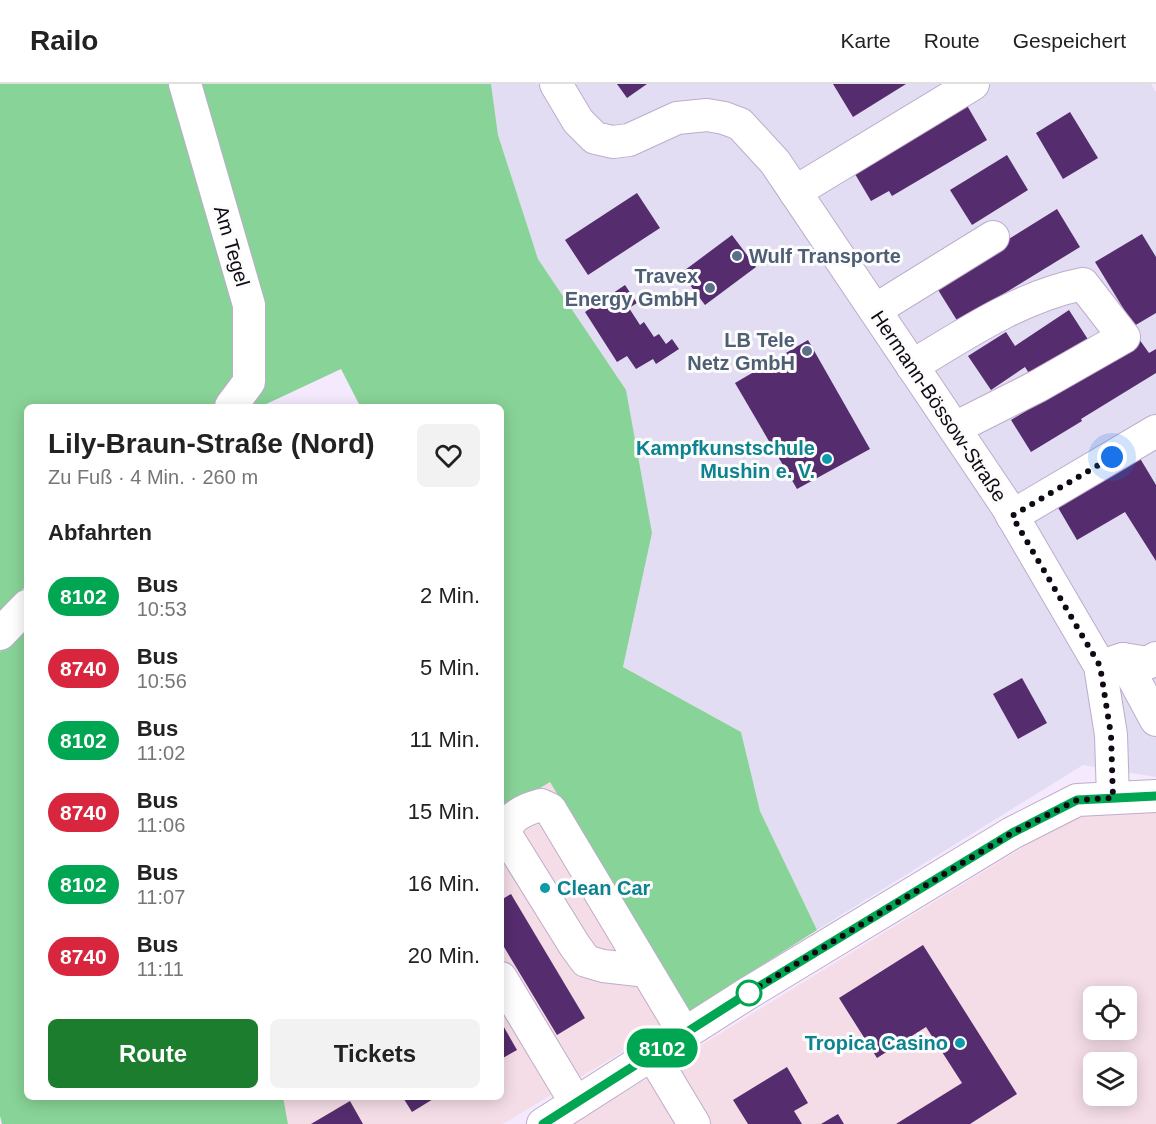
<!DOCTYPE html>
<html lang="de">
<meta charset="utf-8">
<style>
:root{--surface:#fff;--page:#f2f2f2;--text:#222;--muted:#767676;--line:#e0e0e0;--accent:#1d7d2e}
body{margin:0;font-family:Helvetica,sans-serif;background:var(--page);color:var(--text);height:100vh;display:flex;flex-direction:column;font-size:22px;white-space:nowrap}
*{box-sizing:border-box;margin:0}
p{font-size:20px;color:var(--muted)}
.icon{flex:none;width:33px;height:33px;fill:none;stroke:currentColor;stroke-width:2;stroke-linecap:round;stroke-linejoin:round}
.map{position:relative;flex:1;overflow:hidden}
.details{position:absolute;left:24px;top:320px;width:480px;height:696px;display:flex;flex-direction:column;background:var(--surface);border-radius:9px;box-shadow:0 3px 15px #0003}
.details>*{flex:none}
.badge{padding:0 12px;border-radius:20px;font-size:21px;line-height:39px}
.controls{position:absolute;left:1083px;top:902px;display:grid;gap:12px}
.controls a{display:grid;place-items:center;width:54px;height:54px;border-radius:9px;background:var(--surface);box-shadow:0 3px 15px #0003;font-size:30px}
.you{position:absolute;width:30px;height:30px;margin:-15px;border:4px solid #fff;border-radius:50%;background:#1a73e8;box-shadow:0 0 0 9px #1a73e833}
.map>.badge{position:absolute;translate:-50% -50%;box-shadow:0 0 0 3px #fff}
h2{padding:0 24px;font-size:22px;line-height:54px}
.round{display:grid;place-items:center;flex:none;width:63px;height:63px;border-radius:9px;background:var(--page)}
.headline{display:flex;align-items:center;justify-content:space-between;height:102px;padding:0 24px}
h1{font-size:28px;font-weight:800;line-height:45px}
.cta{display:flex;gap:12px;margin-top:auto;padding:12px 24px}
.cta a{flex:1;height:69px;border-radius:9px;background:var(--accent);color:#fff;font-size:24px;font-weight:800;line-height:69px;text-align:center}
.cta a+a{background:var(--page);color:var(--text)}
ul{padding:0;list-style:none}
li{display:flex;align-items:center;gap:18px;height:72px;padding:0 24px}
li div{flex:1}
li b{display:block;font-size:22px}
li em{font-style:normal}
li .badge{min-width:66px;font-weight:700;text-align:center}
header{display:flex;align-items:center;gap:36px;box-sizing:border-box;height:84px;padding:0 30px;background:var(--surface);border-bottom:2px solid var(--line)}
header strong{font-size:28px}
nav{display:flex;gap:33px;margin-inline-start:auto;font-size:21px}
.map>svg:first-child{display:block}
.commercial{fill:#f5dde7;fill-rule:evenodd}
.industrial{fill:#e2ddf2}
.green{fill:#88d397}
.building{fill:#552c6d}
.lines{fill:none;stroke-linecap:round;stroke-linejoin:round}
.minor-casing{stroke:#beaccc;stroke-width:34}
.minor{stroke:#fff;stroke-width:32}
.line-casing{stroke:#fff;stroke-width:14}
.line{stroke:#00a651;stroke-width:9}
.walk{stroke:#110a15;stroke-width:6;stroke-dasharray:0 10.8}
.service-dot{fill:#5c6f8a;stroke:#fcfcfc;stroke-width:2}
.culture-dot{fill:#0f9aa8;stroke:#fcfcfc;stroke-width:2}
.stop-dot{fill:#fff;stroke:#00a651;stroke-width:3}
.labels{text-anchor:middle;stroke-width:6;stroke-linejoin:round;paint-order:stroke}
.street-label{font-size:20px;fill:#110a15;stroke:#fcfcfc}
.service-label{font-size:20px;font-weight:bold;fill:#4e5e75;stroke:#fcfcfc;text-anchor:end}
.culture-label{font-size:20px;font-weight:bold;fill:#0d838f;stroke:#fcfcfc;text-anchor:end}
</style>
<header>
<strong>Railo</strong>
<nav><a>Karte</a><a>Route</a><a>Gespeichert</a></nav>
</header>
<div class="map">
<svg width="1156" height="1040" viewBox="0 0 1156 1040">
<rect width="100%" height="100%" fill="#f5e9fd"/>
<g class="commercial">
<path d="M550,698L688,928L503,1040H288L283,1013L501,1012V728Z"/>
<path d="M1156,724V1040H573L1077,730ZM1094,912H1126V945H1094ZM1094,978H1126V1011H1094Z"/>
</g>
<path class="industrial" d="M491,0H1151L1156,8V693L1083,681L817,846L760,727L741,648L623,583L652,449L626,307L538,175L498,51Z"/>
<g class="green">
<path d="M0,0H491L498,51L538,175L626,306L652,449L623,583L741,648L760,727L817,846L688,928L550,698L501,728V322H360L341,285L262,322H27V501L0,528Z"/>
<path d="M27,540V1012L283,1013L288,1040H2L0,1032V568Z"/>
</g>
<g class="building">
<path d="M617,0H647L627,14Z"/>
<path d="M833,0H906L853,33Z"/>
<path d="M965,18L987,56L892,112L889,107L871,117L852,85Z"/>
<path d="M1070,28L1098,74L1063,95L1036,49Z"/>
<path d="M1007,71L1028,106L972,141L950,106Z"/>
<path d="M637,109L660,144L588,191L565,156Z"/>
<path d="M1057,125L1080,163L958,238L935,201Z"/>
<path d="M1142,150L1156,173V229L1134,242L1095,178Z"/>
<path d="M732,151L756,183L705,221L681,189Z"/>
<path d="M625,201L637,219L629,224L640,241L644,238L654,253L659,250L666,260L672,255L679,265L656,280L653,275L636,285L627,272L617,278L585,228Z"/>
<path d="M1069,226L1089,257L1032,294L1025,283L991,306L968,272L1006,248L1015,262Z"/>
<path d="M1139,255L1149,269L1156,265V289L1081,335L1082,337L1031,368L1011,336L1106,279L1105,276Z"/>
<path d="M808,256L870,365L797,405L735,299Z"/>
<path d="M1135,366L1156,401V477L1125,428L1077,456L1053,415Z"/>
<path d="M1022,594L1047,639L1018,655L993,610Z"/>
<path d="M511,810L585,934L557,951L501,858V816Z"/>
<path d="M923,861L1017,1010L970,1040H896L962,999L926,943L877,974L839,914Z"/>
<path d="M501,938L517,966L501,975Z"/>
<path d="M787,983L808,1019L794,1027L802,1040H748L733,1016Z"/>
<path d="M402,1012H438L412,1028Z"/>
<path d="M350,1017L363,1040H311Z"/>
<path d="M838,1030L844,1040H821Z"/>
</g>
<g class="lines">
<g class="minor-casing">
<g id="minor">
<path d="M185,0L249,221V298L231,322"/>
<path d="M556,0L578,37L595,54L613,58L629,56L677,34L707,31L724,34L740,40L775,78L1006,421L1100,582L1111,651L1113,714"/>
<path d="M795,108L973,0"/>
<path d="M875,226L993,153"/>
<path d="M912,282C965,250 1021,212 1083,200L1124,253L1038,302L955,344"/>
<path d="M1012,432L1156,347"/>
<path d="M0,550L27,522"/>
<path d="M1123,575L1156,636"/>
<path d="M1107,580L1123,575L1148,579L1156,574"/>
<path d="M647,887L603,882L586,877L575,862L506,751C506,733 526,725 541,721L550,725L684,949"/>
<path d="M501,894L576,1019"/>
<path d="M652,970L694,1040"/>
<path d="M543,1040L745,911L1012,749L1077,716L1156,712"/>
</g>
</g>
<use href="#minor" class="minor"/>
</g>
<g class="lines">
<g class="line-casing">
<path id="line" d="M543,1040L745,911L1012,749L1077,716L1156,712"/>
</g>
<use href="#line" class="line"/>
<path class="walk" d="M749,909L745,911L1012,749L1077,716L1113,714L1111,651L1100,582L1012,432L1112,373"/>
</g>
<g class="service-dot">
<circle cx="737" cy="172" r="6"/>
<circle cx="710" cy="204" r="6"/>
<circle cx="807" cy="267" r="6"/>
</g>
<g class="culture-dot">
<circle cx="827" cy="375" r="6"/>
<circle cx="545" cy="804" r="6"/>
<circle cx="960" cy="959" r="6"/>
</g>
<circle class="stop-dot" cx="749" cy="909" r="12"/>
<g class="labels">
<g class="street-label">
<text transform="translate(232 162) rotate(74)" y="7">Am Tegel</text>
<text transform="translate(939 322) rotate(56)" y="7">Hermann-Bössow-Straße</text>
</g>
<g class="service-label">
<text x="749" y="179" text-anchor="start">Wulf Transporte</text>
<text x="698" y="199">Travex<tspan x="698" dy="23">Energy GmbH</tspan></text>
<text x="795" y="263">LB Tele<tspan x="795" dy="23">Netz GmbH</tspan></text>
</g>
<g class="culture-label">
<text x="815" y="371">Kampfkunstschule<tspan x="815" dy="23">Mushin e. V.</tspan></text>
<text x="557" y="811" text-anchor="start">Clean Car</text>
<text x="948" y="966">Tropica Casino</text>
</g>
</g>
</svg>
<div class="controls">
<a><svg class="icon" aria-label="locate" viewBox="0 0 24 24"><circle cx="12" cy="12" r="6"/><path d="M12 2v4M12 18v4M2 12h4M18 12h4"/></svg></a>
<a><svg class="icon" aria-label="layers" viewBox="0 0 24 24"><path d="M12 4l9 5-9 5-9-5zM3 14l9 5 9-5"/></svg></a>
</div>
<div class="you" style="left:1112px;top:373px"></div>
<b class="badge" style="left:662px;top:964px;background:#00a651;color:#fff">8102</b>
<section class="details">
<div class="headline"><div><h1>Lily-Braun-Straße (Nord)</h1><p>Zu Fuß · 4 Min. · 260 m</p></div><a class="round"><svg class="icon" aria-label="heart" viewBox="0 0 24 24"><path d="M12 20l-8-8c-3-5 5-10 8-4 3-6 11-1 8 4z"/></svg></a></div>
<h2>Abfahrten</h2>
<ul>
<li><span class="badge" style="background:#00a651;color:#fff">8102</span><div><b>Bus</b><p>10:53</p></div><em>2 Min.</em></li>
<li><span class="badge" style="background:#d7263d;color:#fff">8740</span><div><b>Bus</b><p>10:56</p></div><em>5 Min.</em></li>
<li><span class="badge" style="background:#00a651;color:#fff">8102</span><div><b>Bus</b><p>11:02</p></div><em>11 Min.</em></li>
<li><span class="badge" style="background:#d7263d;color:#fff">8740</span><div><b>Bus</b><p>11:06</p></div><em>15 Min.</em></li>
<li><span class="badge" style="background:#00a651;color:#fff">8102</span><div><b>Bus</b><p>11:07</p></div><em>16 Min.</em></li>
<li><span class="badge" style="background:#d7263d;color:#fff">8740</span><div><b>Bus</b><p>11:11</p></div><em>20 Min.</em></li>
</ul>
<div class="cta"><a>Route</a><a>Tickets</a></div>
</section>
</div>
